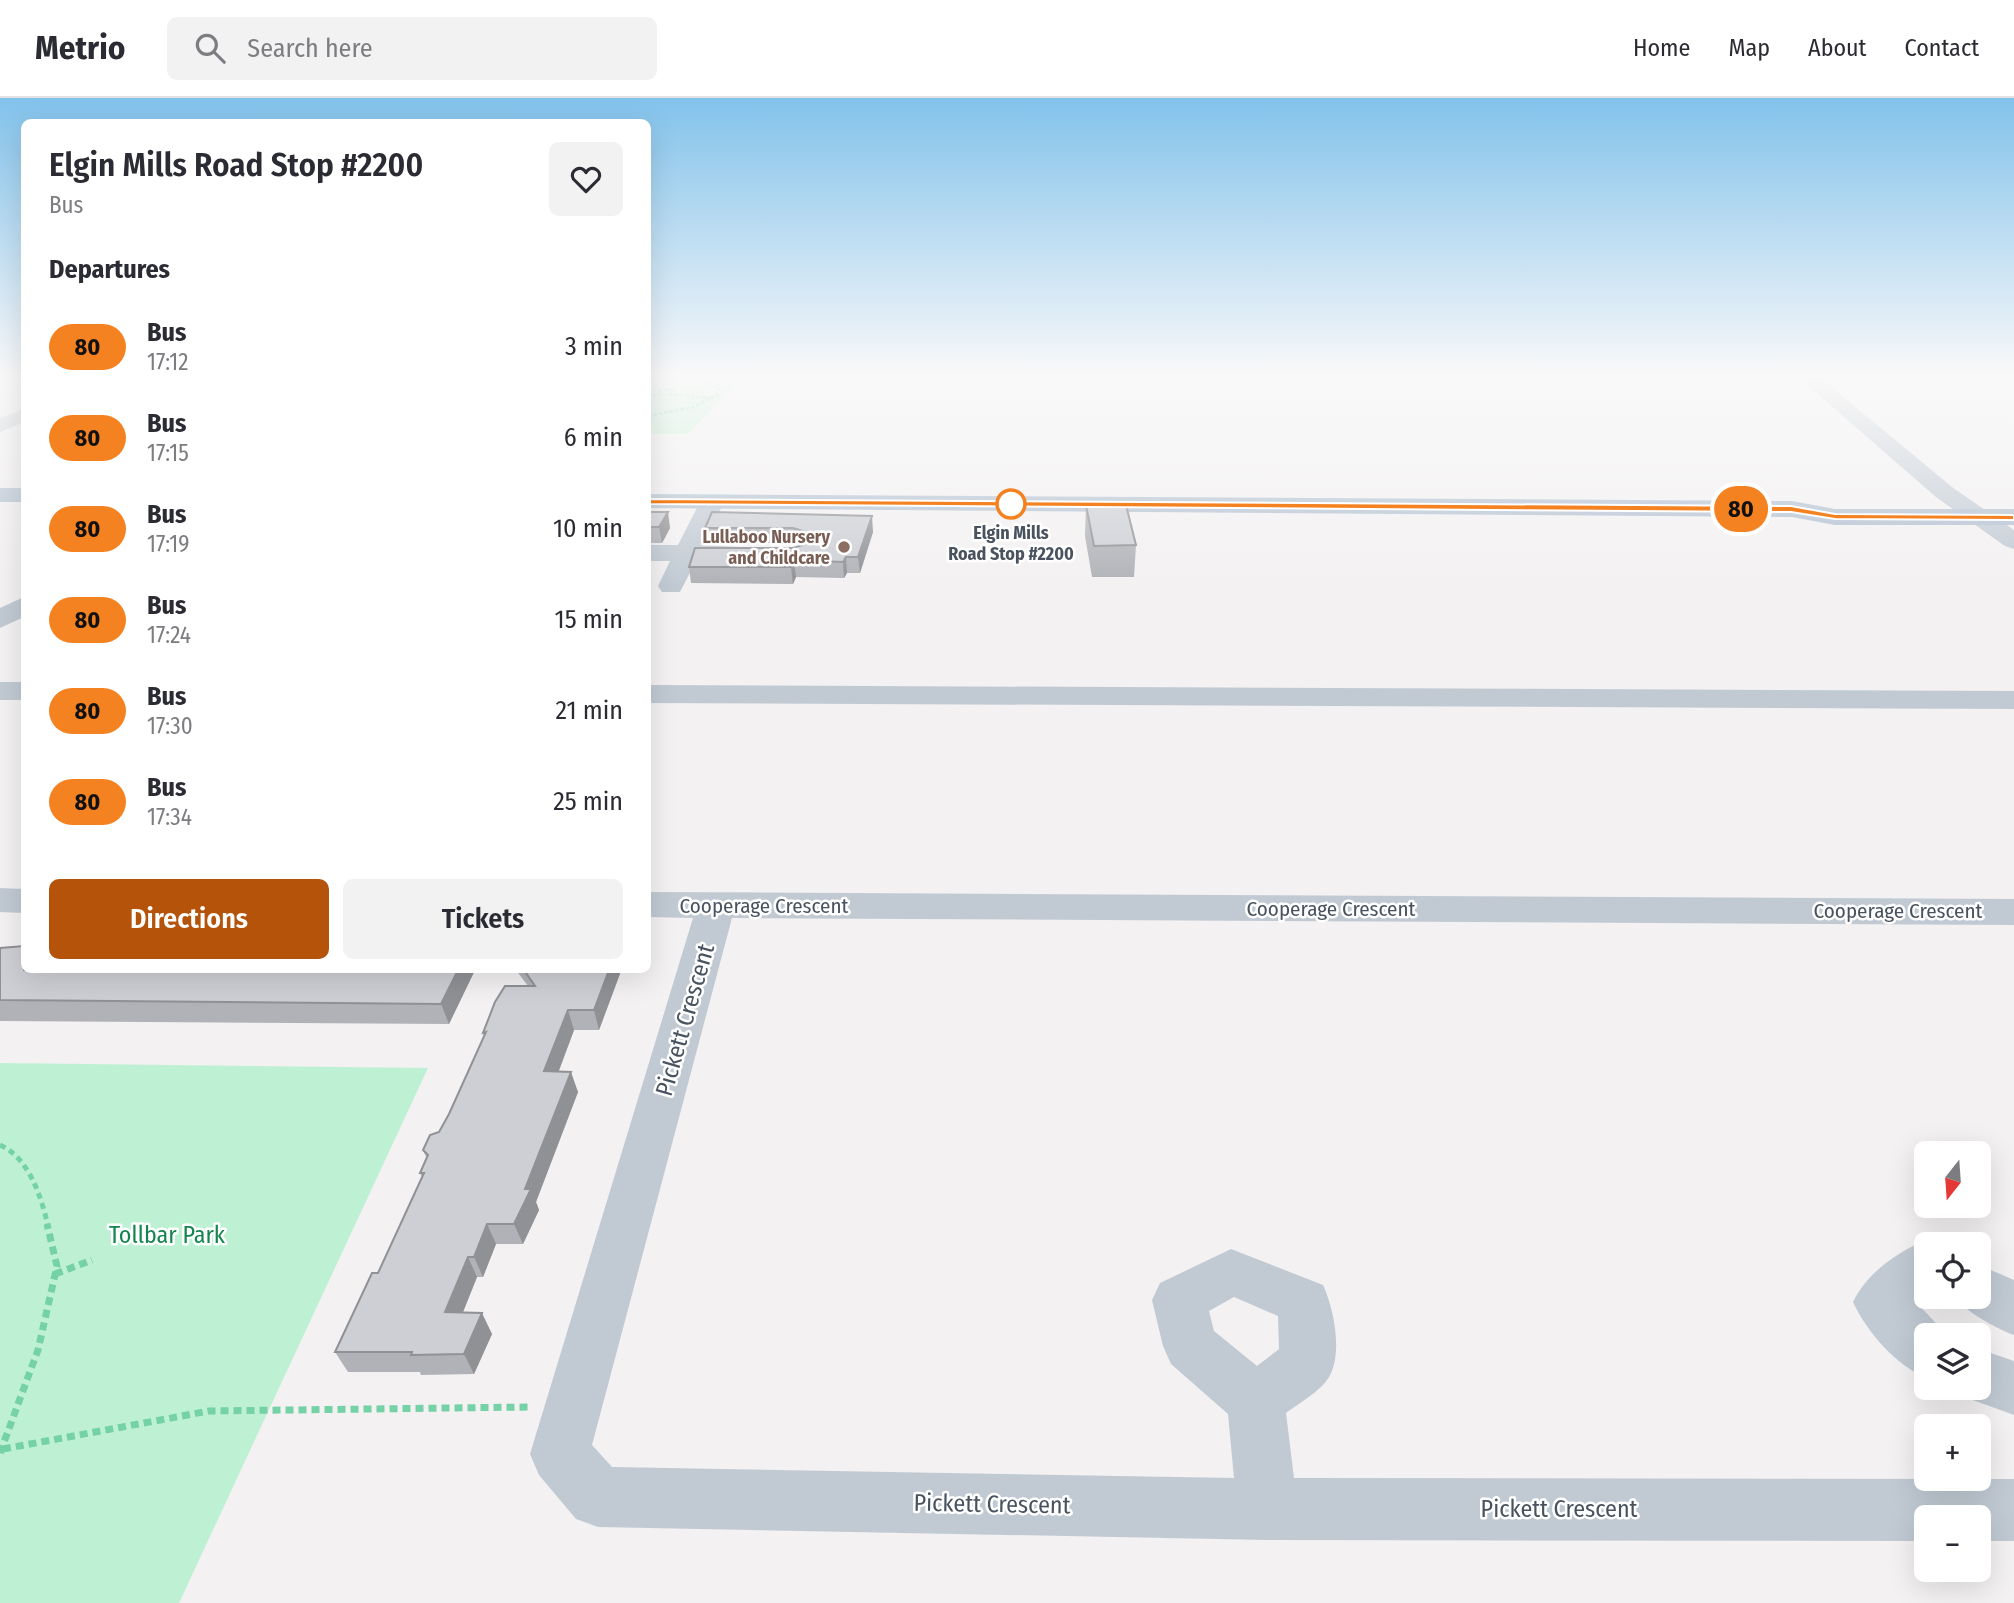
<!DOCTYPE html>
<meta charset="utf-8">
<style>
:root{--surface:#fff;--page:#f2f2f3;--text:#2b2b33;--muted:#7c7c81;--line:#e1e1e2;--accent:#b45309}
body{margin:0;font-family:"Fira Sans Condensed",sans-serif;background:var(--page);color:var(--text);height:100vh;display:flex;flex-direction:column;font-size:26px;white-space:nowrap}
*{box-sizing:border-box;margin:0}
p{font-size:23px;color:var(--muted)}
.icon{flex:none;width:38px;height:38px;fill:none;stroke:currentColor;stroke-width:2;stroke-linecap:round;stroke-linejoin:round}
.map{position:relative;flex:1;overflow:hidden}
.sheet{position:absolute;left:21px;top:21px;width:630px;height:854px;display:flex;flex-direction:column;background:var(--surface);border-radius:10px;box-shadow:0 7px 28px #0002}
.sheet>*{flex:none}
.badge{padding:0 14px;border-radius:23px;font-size:24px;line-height:46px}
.needle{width:46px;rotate:197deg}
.tools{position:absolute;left:1914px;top:1043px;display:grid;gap:14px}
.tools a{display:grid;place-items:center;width:77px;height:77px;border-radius:10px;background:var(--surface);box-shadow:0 7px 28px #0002;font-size:35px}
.map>.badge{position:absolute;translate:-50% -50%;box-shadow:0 0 0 4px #fff}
h2{padding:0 28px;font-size:26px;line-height:63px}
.round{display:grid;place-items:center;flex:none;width:74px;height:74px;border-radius:10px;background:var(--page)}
.summary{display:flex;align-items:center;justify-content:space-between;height:119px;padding:0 28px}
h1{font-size:33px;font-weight:600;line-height:52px}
.button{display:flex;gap:14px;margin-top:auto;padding:14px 28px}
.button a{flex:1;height:80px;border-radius:10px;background:var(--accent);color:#fff;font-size:28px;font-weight:600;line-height:80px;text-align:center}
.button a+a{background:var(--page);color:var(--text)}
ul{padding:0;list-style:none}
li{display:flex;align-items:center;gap:21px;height:91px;padding:0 28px}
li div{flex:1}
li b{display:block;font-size:26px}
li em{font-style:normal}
li .badge{min-width:77px;font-weight:700;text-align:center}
header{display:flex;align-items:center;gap:42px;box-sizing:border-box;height:98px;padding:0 35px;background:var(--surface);border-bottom:2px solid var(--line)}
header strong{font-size:33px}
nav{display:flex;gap:38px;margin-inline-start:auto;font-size:24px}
.search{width:490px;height:63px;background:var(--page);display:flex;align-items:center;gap:18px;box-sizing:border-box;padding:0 24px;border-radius:10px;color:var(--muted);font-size:26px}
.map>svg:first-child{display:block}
.green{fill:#bef1d4}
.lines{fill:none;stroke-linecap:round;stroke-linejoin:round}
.path-far2{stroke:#75d1a6;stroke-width:2.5;stroke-dasharray:3.5 2;stroke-linecap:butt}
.path-far1{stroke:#75d1a6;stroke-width:5;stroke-dasharray:6 4.5;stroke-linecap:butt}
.path{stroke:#75d1a6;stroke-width:7;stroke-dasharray:8 5;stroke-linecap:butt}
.minor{fill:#c1cad3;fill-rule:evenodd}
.major{fill:#b0bfd0;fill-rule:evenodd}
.wall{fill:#b0b2b7}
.shaded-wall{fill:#909195}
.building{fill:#cdcfd5;stroke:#909195;stroke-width:2}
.line{fill:#f58220;stroke:#fff;stroke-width:2}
.stop-dot{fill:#fff;stroke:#f58220;stroke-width:3.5}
.education-dot{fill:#8d6e63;stroke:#fff;stroke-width:2.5}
.labels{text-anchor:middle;stroke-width:5;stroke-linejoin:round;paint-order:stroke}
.far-stop-label{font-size:18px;font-weight:bold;fill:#48535f;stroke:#fff}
.far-education-label{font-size:18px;font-weight:bold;fill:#785e54;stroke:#fff;text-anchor:end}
.street-label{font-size:21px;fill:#48535f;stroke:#fff}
.near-street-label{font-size:24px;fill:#48535f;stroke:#fff}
.near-park-label{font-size:24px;fill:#148550;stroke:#fff}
</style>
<header>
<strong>Metrio</strong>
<div class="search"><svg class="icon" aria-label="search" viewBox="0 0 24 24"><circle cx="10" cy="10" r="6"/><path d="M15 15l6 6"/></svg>Search here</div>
<nav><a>Home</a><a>Map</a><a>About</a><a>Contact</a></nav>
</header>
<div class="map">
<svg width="2014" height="1505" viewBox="0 0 2014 1505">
<rect width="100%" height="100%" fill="#f3f1f1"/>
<g class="green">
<path d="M743,279L688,336H648V280Z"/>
<path d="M0,965L428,970L179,1505H0Z"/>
</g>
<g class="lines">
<g class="path-far2">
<path d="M650,279L654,287"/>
<path d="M716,287L740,279"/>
<path d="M669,296L713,300"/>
<path d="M648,298L661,296"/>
<path d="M648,318L694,309L717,297L719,291C700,279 668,274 651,292H675L668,291"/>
</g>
<path class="path-far1" d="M0,1047C29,1060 41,1098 48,1128"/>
<g class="path">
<path d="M55,1176L92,1162"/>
<path d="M3,1351L209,1313L530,1309"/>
<path d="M0,1355L38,1252L57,1168L47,1126"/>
</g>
<g class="minor">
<path d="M1797,278H1818L1952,389L2014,432V451L2005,448L1936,399Z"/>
<path d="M24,311V324L0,334V320Z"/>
<path d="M712,397L720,399L724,404L704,447L753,450L757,455L753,460L696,463L680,494H662L658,488L670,463H648V447H678L700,404L704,399Z"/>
<path d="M24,499V519L0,530V510Z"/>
<rect x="0" y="584" width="24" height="18"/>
<path d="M648,587L2014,593V611L648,605Z"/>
<path d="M0,790L24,791V815L0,814Z"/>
<path d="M648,794L2014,801V827L732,820L592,1347L612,1369L1234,1380L1228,1316L1171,1266L1163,1248L1152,1202L1160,1185L1231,1151L1323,1187C1334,1211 1343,1255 1329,1279C1321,1293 1299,1305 1286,1315L1294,1380L2014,1381V1443H1979V1419H1927V1443L1267,1442L598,1429L576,1421L539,1377L530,1356L693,820L648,819ZM1234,1199L1278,1218L1279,1251L1257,1268L1214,1233L1209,1213Z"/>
<path d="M1927,1142L1938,1146H1927V1197L1917,1205L1947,1237H1927V1280C1896,1268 1867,1234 1853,1204C1866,1176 1898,1153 1927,1142Z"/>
<path d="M1979,1167L2014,1182V1237C1999,1232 1962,1212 1956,1199H1979Z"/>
<path d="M1979,1251L2014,1263V1317L1959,1297L1956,1290H1979Z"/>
</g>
<g class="major">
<rect x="0" y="390" width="24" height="14"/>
<path d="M648,396L1792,403L1835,411H2014V427H1835L1792,419L648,410Z"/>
</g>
</g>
<g class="wall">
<path d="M1086,407L1136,447L1134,479H1092L1085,438Z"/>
<path d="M648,414L670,430L662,445H648Z"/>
<path d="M712,414L873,434L860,475H847L844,480L796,479L793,486L691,485L689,469L793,450L802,448L795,445H707L705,430Z"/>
<path d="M0,850L475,872L449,926L0,923Z"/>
<path d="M516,872H620L621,873L599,932H574L559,973L578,994L536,1104L539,1112L523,1146H496L483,1179H477L463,1214L492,1236L474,1276L421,1277L420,1274H348L335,1254L378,1175L422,1079L420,1075L427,1061L423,1052L439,1034L449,1016L484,938L483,935L528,888Z"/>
</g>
<g class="shaded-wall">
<path d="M668,414L670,430L662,445L659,429Z"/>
<path d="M872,418L873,434L860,475L858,459Z"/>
<path d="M648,454L650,466L648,469Z"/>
<path d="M846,459L847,475L844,480L843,464Z"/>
<path d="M794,462L796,479L793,486L791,469Z"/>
<path d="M458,872H475L449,926L441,906Z"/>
<path d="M609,872H620L621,873L599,932L594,912Z"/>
<path d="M568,912L574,932L551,993L544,973Z"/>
<path d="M571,974L578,994L536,1104L539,1112L523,1146L514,1126L525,1091Z"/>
<path d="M487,1126L496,1146L483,1179L474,1159Z"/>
<path d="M468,1159L477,1179L455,1234L445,1214Z"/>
<path d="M482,1215L492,1236L474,1276L464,1256Z"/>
</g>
<g class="building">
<path d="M1086,407H1126L1136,447L1094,448Z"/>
<path d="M648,414H668L659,429H648Z"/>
<path d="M712,414L872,418L858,459H846L843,464L794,462L791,469H689L695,450H793L803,447L809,440L803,433L793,430H705Z"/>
<path d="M24,848V872H458L441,906L0,902V850Z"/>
<path d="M524,872H609L594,912H568L544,973L571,974L525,1091H531L514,1126H487L474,1159H468L445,1214L482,1215L464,1256L411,1257L412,1254H335L372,1175H378L424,1075H420L428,1057L423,1052L430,1037L439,1034L449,1016L486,934L483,935L495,904L505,888H535Z"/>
</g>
<linearGradient id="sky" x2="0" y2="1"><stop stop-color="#82c2eb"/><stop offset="0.57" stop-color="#faf9f9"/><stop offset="1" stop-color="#faf9f9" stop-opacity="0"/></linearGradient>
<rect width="2014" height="489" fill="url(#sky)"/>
<path class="line" d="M644,401L1791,408L1835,416L2014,417V422L1835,421L1791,414L648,406Z"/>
<circle class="stop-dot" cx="1011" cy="406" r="14"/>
<circle class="education-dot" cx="844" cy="449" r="7"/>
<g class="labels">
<g class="far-stop-label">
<text x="1011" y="441">Elgin Mills<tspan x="1011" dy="21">Road Stop #2200</tspan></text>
</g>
<g class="far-education-label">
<text x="830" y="445">Lullaboo Nursery<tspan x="830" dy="21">and Childcare</tspan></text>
</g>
<g class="street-label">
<text x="764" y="815">Cooperage Crescent</text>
<text x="1331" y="818">Cooperage Crescent</text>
<text x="1898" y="820">Cooperage Crescent</text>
</g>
<g class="near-street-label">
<text transform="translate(685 922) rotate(-74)" y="8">Pickett Crescent</text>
<text transform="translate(992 1406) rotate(1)" y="8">Pickett Crescent</text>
<text x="1559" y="1419">Pickett Crescent</text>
</g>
<g class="near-park-label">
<text x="167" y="1145">Tollbar Park</text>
</g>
</g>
</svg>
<div class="tools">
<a><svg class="needle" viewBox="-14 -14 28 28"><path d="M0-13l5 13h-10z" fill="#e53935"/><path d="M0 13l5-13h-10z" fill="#7c7c81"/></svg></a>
<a><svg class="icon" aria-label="locate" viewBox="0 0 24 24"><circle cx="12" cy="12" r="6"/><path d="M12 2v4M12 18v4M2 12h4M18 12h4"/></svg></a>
<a><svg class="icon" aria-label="layers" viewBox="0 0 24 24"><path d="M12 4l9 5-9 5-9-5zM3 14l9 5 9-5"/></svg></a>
<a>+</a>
<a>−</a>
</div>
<b class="badge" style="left:1741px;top:411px;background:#f58220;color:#111">80</b>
<section class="sheet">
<div class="summary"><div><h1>Elgin Mills Road Stop #2200</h1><p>Bus</p></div><a class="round"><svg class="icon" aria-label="heart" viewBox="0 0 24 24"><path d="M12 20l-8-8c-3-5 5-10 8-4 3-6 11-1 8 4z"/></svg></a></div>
<h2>Departures</h2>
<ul>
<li><span class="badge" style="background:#f58220;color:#111">80</span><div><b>Bus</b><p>17:12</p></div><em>3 min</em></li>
<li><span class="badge" style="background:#f58220;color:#111">80</span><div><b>Bus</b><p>17:15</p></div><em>6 min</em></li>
<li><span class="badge" style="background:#f58220;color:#111">80</span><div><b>Bus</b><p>17:19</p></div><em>10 min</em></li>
<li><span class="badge" style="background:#f58220;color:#111">80</span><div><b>Bus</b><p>17:24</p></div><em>15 min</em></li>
<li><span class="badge" style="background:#f58220;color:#111">80</span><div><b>Bus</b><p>17:30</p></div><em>21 min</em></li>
<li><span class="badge" style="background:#f58220;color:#111">80</span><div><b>Bus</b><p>17:34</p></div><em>25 min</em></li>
</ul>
<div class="button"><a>Directions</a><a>Tickets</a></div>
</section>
</div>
